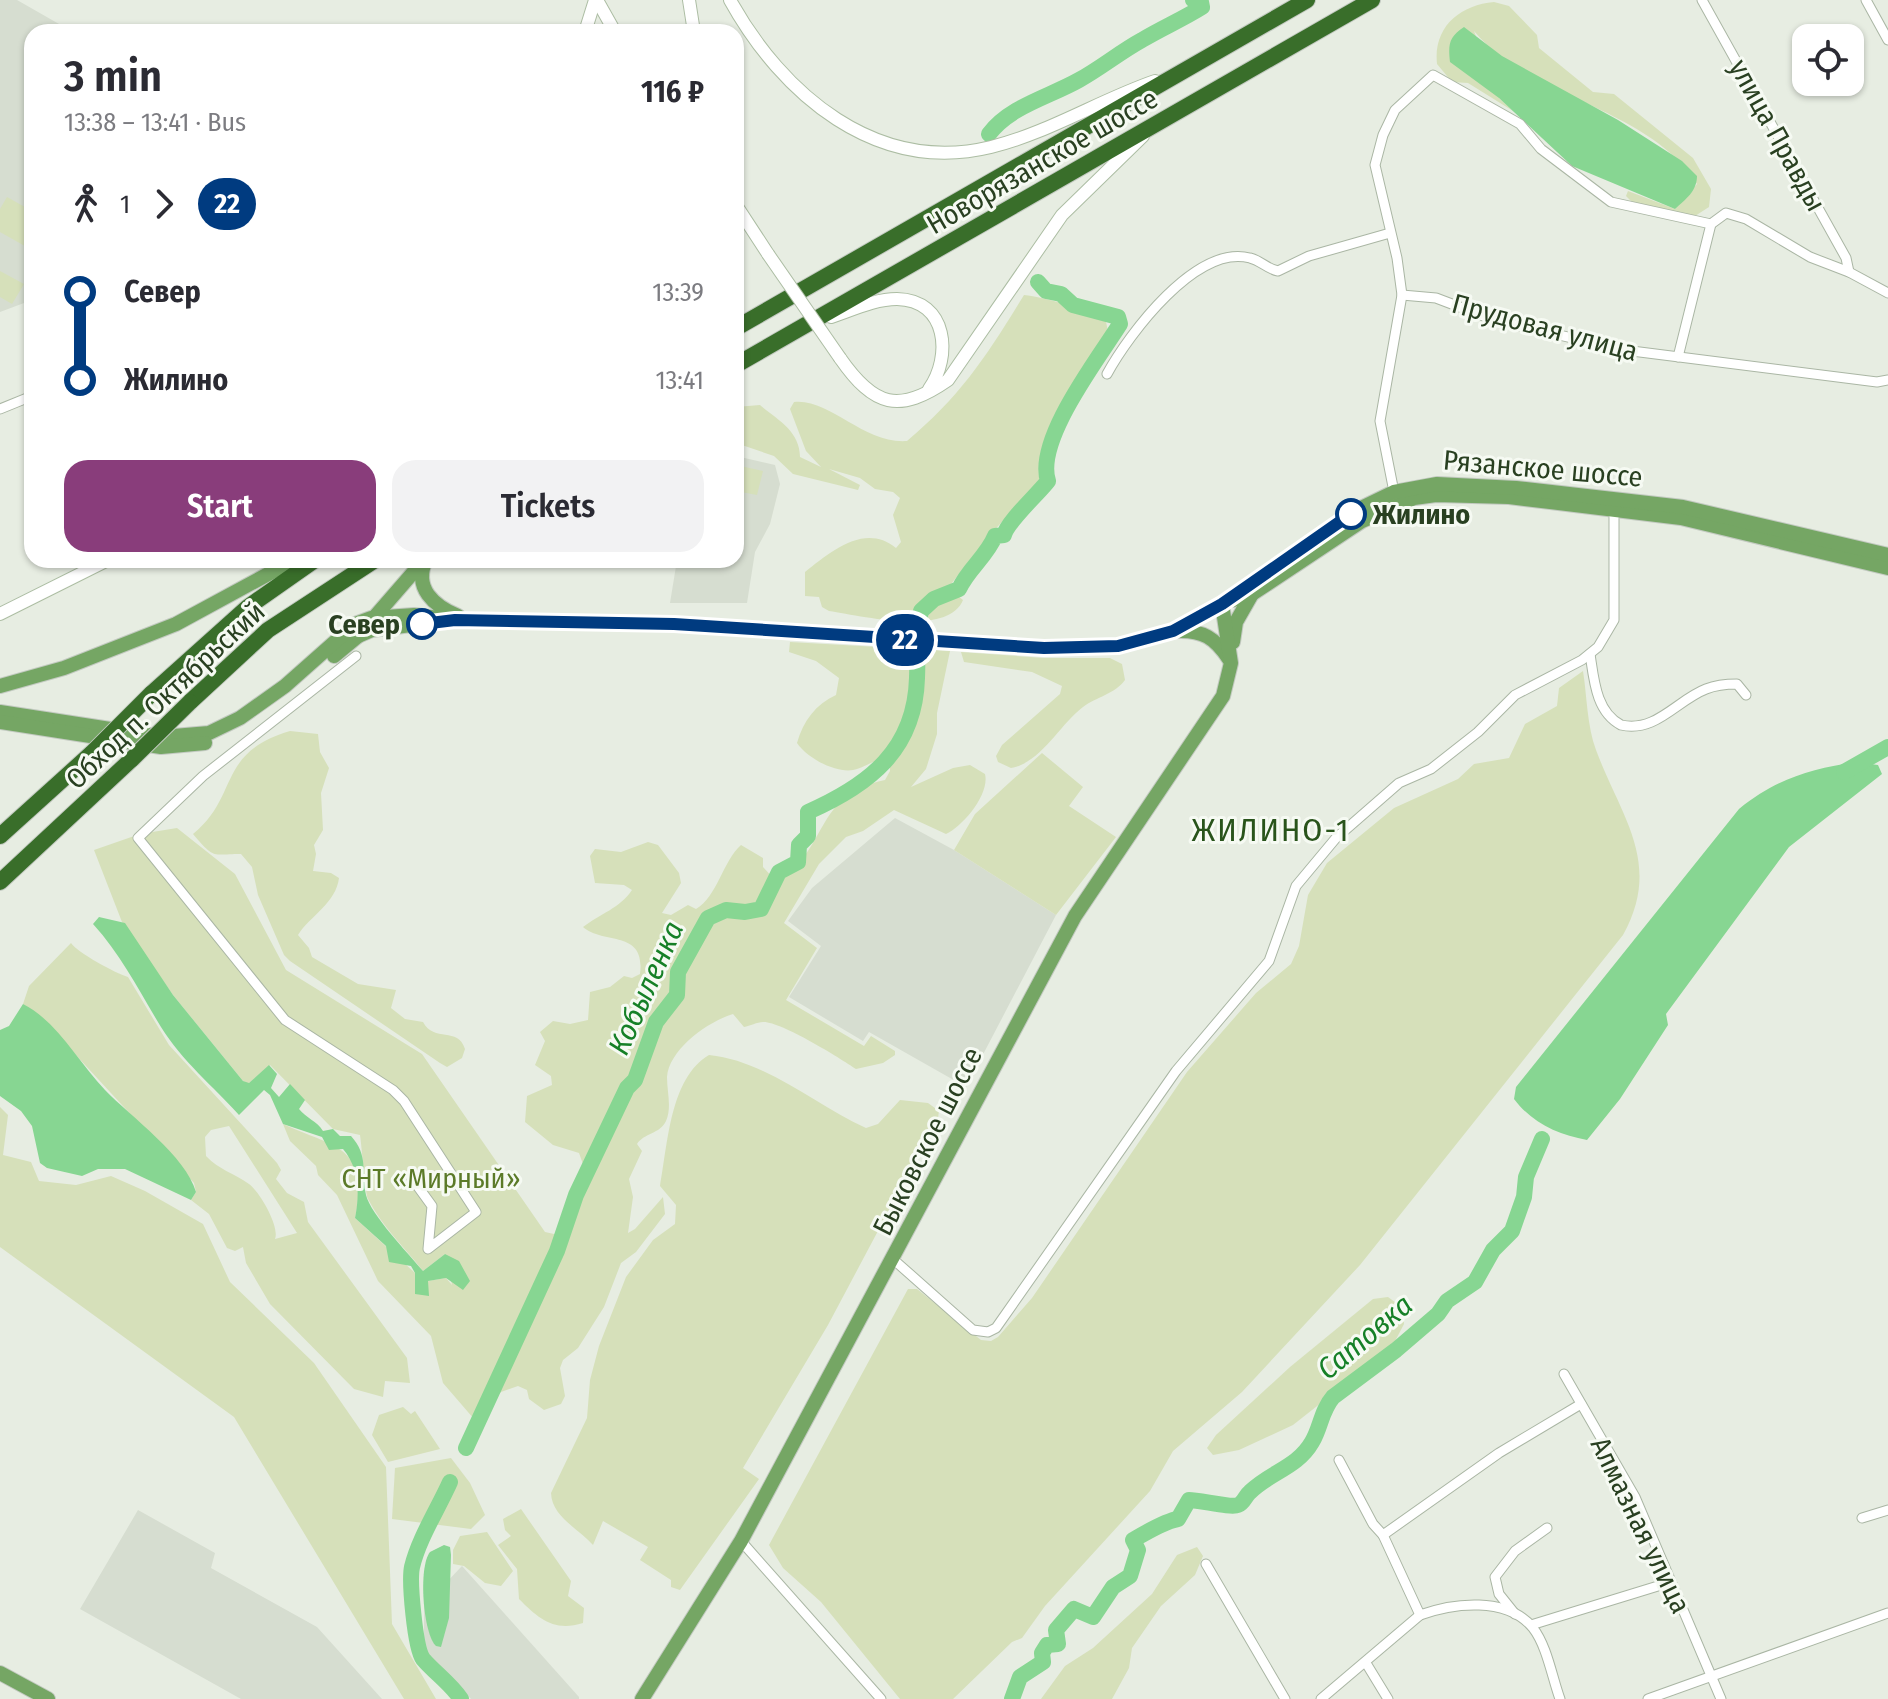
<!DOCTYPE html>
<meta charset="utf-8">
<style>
:root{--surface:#fff;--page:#f2f2f3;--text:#2b2b33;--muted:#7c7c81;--accent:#893d7b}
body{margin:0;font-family:"Fira Sans Condensed",sans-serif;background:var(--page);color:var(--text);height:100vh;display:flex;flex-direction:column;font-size:30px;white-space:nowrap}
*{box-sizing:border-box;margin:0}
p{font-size:26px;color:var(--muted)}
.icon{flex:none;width:44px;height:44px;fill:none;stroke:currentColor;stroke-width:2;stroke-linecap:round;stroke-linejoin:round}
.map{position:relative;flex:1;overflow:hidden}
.details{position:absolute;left:24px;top:24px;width:720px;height:544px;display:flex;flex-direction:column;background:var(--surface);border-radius:24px;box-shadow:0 2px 6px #0004}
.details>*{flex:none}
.badge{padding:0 16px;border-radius:26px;font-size:28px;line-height:52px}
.buttons{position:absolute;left:1792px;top:24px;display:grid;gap:16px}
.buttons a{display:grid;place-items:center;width:72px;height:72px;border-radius:16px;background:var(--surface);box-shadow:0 2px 6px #0004;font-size:40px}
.map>.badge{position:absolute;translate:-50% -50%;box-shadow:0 0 0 4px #fff}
.legs{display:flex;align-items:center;gap:12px;height:88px;padding:0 40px;font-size:26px}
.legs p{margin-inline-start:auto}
.summary{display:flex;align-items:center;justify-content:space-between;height:136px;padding:0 40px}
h1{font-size:44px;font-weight:600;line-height:60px}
.button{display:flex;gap:16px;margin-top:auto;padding:16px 40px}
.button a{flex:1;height:92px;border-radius:24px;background:var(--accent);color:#fff;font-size:32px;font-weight:600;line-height:92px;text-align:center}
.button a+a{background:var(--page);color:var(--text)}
ul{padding:0 40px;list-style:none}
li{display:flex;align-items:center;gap:28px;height:88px;font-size:30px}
li i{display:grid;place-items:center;width:12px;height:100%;margin:0 10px;background:currentColor}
li i::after{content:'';width:20px;height:20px;margin:-10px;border:6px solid;border-radius:50%;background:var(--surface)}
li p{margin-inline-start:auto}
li:first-child i{background:linear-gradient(#0000 50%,currentColor 0)}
li:last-child i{background:linear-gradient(currentColor 50%,#0000 0)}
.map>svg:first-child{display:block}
.built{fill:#d6ddd0}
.green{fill:#d6e0ba;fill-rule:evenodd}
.water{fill:#87d692}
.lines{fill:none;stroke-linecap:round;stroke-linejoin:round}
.river{stroke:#87d692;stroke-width:16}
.street-casing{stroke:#aab6a4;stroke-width:11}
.secondary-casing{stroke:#acbda3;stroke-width:14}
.primary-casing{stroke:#c3cac1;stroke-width:16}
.highway-casing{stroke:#c3cac1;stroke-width:18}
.street{stroke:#fff;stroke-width:9}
.secondary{stroke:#fff;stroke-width:12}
.primary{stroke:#75a664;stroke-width:14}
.highway{stroke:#396e2a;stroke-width:16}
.secondary-bridge-casing{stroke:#acbda3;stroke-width:14;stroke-linecap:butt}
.highway-bridge-casing{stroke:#c3cac1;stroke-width:18;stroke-linecap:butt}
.secondary-bridge{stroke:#fff;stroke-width:12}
.highway-bridge{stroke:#396e2a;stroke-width:16}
.line-1-casing{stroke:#fff;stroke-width:18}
.line-1{stroke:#003b80;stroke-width:12}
.stop-1-dot{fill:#fff;stroke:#003b80;stroke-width:4}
.labels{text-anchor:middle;stroke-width:6;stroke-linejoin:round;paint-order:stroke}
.street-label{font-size:28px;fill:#294021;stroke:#f6faf3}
.stop-label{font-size:28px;font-weight:bold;fill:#294021;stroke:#f6faf3;text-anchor:start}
.park-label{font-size:28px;fill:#5b7a28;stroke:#f6faf3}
.water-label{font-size:30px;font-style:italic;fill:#168027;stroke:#f6faf3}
.quarter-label{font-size:32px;letter-spacing:2px;fill:#29541b;stroke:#f6faf3}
</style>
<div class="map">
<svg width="1888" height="1699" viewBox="0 0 1888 1699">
<rect width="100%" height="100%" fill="#e7ede2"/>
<g class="built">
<path d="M0,0H17L73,32H32V300L0,312Z"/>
<path d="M736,456L775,465L780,484L770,524L755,552L747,603H670L677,560H736Z"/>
<path d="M895,818L954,850L1056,915L966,1087L869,1032L863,1041L789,997L821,946L788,921L812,888Z"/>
<path d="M138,1510L215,1553L211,1568L317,1627L382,1699H241L80,1609Z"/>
<path d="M462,1566L579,1697V1699H471L424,1650V1606Z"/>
</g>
<g class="green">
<path d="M1494,2L1509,6L1537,35L1539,48L1593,92L1614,94L1693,158L1711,189L1709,207L1695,216L1635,205L1626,196L1628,191L1675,209L1697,184C1650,108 1530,98 1474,31L1499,98L1513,111L1468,83L1452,82L1437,64C1433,27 1460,5 1494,2Z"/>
<path d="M7,197L32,211V250L0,232V209Z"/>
<path d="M0,271L24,284L12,304L0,297Z"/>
<path d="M1024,295C1045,297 1089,310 1106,322L1108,331L1069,389L1040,467V481L987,538L948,588L963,600C948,637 862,616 829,611L822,607L819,597L805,596V572C830,552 865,522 896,548L901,542L893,515L900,498L893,492L875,489L860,478L829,469L860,485L858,490L793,474L774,456L736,443V407L760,405C778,420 800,431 800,457L821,467L806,451L790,409L794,402C830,398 863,444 907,441C961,396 988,354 1024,295Z"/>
<path d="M736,465L763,471L757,495L736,491Z"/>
<path d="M790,642L950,651L937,713V734L926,769L911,787L953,768L970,765L985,774C990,794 963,826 946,834L894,810L863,831L846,837L819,864L784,923L817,948L786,1000L864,1046L871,1036L895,1051V1055L883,1063L856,1069C840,1058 780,1021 763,1022C757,1022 750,1026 744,1027L733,1014C709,1021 669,1049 667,1077C667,1092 672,1107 666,1121C660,1134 644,1133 637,1144L642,1151L629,1179L633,1197L628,1233L635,1229L663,1197L665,1214L636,1252L621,1263L604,1307L578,1348L563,1360L560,1368L565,1396L561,1404L544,1410L529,1399L527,1390L518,1386L501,1392L474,1419L443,1383L431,1336L378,1281L337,1195L318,1175L316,1166L290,1141L283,1124C335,1148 370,1145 355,1218L415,1273L427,1281L446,1278L452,1285L445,1254L423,1271C405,1248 381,1225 368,1199C365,1193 362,1148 360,1135L333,1129L270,1065L248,1084L243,1081L173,995L122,922L94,850L140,834L177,828L235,874L286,970L422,1054L545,1232L554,1234L570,1228L588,1178L579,1153L553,1145L525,1122L527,1096L552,1085L551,1076L535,1065L545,1041L540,1032L553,1021L570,1024L588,1020L590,992L610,987L624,976L632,978L640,974C646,929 603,945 583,927C600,914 620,908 632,890L624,885L595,883L590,856L595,849L621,852L648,842L658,845L679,873L681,883L662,913L671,915L688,905L696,909C717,897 723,861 741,845L763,858V867L776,881C830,851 812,795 885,780L890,771V763C873,757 868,767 853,770C835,773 807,758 797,743C803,721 816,704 836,695L839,678L816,661L789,652Z"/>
<path d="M961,652L1044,658H1110L1122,664L1125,680C1115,694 1096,697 1083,707C1060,724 1041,763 1011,768L998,762L996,756L1002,745L1060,694L1062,686L1032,672L964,662Z"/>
<path d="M1583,671C1587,696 1587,726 1596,750C1621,817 1663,863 1623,935L1360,1265L1242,1392L1173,1451L1150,1491L1045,1606L1022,1638L1012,1642L953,1699H900L821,1602L783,1568L769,1545L908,1289H917L981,1340L991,1341L998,1337L1032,1298L1187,1072L1256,993L1291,964L1299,946L1308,895L1327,863L1394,808L1458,779L1474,764L1509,758L1525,724L1557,706L1559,688Z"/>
<path d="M290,731L318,734L320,752L329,768L321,793L323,830L314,845L316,854L313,871L331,873L339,878C336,903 310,916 298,935L309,948L312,957L358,984L396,990L391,1008L405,1019L423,1022C434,1043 458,1026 465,1049L462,1058L447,1067L440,1063L290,961L284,955L258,895L252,867L241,854C212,854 215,860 193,834C240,796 216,753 290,731Z"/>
<path d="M1042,753L1083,787L1069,806L1116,837L1056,915L954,850L975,814Z"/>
<path d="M71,943C78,953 115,973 128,977L169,1045L277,1163L281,1170L276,1179L287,1193L304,1202L308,1222L407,1358L410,1383L385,1381L383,1397L354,1389L270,1304L246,1263L243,1247L235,1251L227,1248L209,1214L191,1200L196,1192L194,1183L74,1053L23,1004L29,986ZM229,1126L297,1233L275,1239C280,1227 260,1192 249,1184C234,1173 219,1170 206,1156L205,1137L211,1130Z"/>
<path d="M709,1055C767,1061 815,1105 866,1128L878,1124L900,1100L928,1103L939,1111L938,1118L828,1325L743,1468L759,1479L680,1590L671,1587V1580L640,1560L648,1547L603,1521L593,1545C578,1528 552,1517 551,1493L587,1418L590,1380L599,1346L626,1277L653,1240L675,1224L676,1205L660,1186C668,1143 670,1078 709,1055Z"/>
<path d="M0,1107L8,1115L3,1155L31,1162L39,1181L76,1185L111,1176L145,1191L203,1224L230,1282L314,1363L386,1467L392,1624L436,1699H404L234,1417L0,1247Z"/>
<path d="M1388,1297L1403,1308L1404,1324L1392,1347L1293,1425L1239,1450L1213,1455L1207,1448L1216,1435L1290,1367L1373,1299Z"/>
<path d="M403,1407L411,1414L415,1411L440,1449L388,1462L372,1435L379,1415Z"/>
<path d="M451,1458L470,1483L485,1515L471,1529L392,1519L395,1468Z"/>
<path d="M521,1509L571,1581L568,1596L584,1608L583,1623C554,1632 539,1619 519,1599L517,1569L498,1545L511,1536L505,1530L503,1519Z"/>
<path d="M487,1532L513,1571L501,1586L485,1583L464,1566L453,1564V1550L460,1536Z"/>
<path d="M1197,1547L1203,1556L1195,1575L1161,1606L1132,1648L1129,1668L1112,1699H1041L1065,1666L1093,1648L1152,1594L1177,1555Z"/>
</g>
<g class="water">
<path d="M1464,27L1502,56L1618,120L1682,161L1697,176C1697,191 1686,199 1675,209L1572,166L1499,98L1450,62C1448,44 1449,37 1464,27Z"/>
<path d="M1856,762L1878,765L1882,774L1789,847L1666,1014L1668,1025L1620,1099L1587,1140C1558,1135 1532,1123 1514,1099L1516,1087L1739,809C1776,779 1810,769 1856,762Z"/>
<path d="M99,917L125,923L173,995L243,1081L249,1083L269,1065L277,1074L271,1088L279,1097L290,1084L305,1100L299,1109C306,1118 317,1121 323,1131L333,1129L340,1136H351C369,1156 361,1171 366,1195C371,1215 408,1253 423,1271L445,1254L459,1261L470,1281L463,1290L446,1278L428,1281L429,1296L415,1294V1273L411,1266L389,1262L386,1246L355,1218C360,1193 359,1168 343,1149L329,1150L322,1137L283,1124L270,1095L264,1090L239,1115C213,1086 182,1061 161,1027C139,991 122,956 93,924Z"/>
<path d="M23,1004C57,1021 79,1063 105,1090C131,1117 186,1156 196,1192L191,1200L125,1169H98L82,1176L47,1168L40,1163L32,1126L21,1111L0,1096V1030L9,1026Z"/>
<path d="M444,1545L450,1547L451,1555L449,1618L441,1647L436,1646C423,1634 418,1567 430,1552Z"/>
</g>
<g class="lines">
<g class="river">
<path d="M989,134C1010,106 1049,97 1079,80C1101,68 1120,52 1142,40C1162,28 1183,19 1202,7L1201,2L1193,0"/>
<path d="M1844,772L1888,747"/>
<path d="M466,1448L557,1251L576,1195L627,1088L635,1080L656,1022L677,995L678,972L708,918L726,910L745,912L761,909L779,872L798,862L799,845L808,836V812C869,785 915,750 917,678C918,655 916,634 921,611L934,599L959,589C968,569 987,556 995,536L1004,535C1007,522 1038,494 1048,481C1035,440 1098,359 1120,324L1118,317L1073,305L1061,294L1046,291L1038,282"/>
<path d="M450,1482C438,1509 419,1538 412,1567C409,1581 415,1648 423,1659C435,1673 450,1683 461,1699"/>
<path d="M1012,1699L1020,1677L1043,1662L1042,1653L1047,1645L1058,1644L1056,1630L1074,1609L1093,1617L1113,1587L1130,1576L1138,1550L1133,1540C1145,1533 1165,1521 1178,1519L1189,1500C1200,1500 1231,1508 1238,1505C1244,1503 1245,1496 1250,1492C1270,1472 1297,1468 1312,1442C1321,1427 1321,1411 1333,1397L1396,1350L1438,1314L1447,1301L1475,1282L1493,1250L1512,1231L1524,1197L1526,1177L1542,1139"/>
</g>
<g class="street-casing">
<g id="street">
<path d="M1702,0L1846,258L1849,272"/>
<path d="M1866,0L1888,40"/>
<path d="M1711,224L1726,213L1746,219L1810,257L1849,272L1888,293"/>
<path d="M1402,295L1436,298L1494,320L1624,350L1877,382L1888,380"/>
<path d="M1678,357L1711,224"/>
<path d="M1107,374C1129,334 1196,244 1250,258C1260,260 1267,269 1278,271L1309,256L1390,233"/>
<path d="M0,409L32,396"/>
<path d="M1394,492L1380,421L1402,295L1397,258L1375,165L1383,135L1395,110L1433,75L1520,124L1541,149L1611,202L1711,224"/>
<path d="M1590,654C1594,680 1596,712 1621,725C1656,733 1677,700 1706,689C1716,685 1727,684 1737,684L1746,695"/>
<path d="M356,656L203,776L138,838L285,1020L393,1090L404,1101L476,1212L428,1249L432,1206L411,1177"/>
<path d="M894,1260L973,1330L988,1332L996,1328L1176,1071L1269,961L1296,886L1336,838L1399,783L1431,769L1478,732L1515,695L1582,660L1598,647L1614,620V509"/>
<path d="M1564,1374L1635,1497L1721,1699"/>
<path d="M1339,1460L1373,1524L1383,1535L1420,1615C1453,1603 1507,1596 1533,1628C1547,1646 1552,1677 1560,1699"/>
<path d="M1862,1518L1888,1510"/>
<path d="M1383,1535L1499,1453L1581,1404"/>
<path d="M741,1541L881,1699"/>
<path d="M1206,1564L1285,1699"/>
<path d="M1515,1614L1499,1594L1495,1577L1515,1551L1547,1528"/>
<path d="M1531,1625L1671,1582"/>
<path d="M1366,1663L1388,1699"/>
<path d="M1321,1699L1420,1615"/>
<path d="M1648,1699L1888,1613"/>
</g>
</g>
<g class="secondary-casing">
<g id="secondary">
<path d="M597,0L615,32"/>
<path d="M689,0L694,32"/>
<path d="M730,0C782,94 876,175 991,147C1048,133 1100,100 1155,81"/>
<path d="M585,32L595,0"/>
<path d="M736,205L768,254"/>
<path d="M831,317C852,310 875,299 897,299C948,300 952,357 929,389"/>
<path d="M840,358C874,407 899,414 948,380L1062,215L1143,136"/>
<path d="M0,614L108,560"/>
</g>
</g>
<g class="primary-casing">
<g id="primary">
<path d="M426,560C413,588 434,606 458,616"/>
<path d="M1233,600L1252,594L1362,521L1414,498L1436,495L1509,497L1681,518L1888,568"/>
<path d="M1177,631C1203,630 1215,638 1229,659"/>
<path d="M358,636L372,630L419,624"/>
<path d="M1233,642L1236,622L1252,594"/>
<path d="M334,656L358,636L424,560"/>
<path d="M0,686L64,668L176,624L294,560"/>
<path d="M0,712L162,737L209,733L240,718L285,686L355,624L371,618L414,615L455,620L674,624L1044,648L1118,646L1173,631L1222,604L1359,509L1394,492L1437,484L1516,488L1683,507L1888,555"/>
<path d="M0,722L161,747L205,743"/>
<path d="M0,1673L48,1699"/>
<path d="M642,1699L741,1541L1075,916L1223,696L1231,663L1222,604"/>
</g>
</g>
<g class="highway-casing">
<g id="highway">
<path d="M736,328L1307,0"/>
<path d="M736,365L1372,0"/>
<path d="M151,694L248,607L315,560"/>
<path d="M190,702L268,630L375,560"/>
<path d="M0,836L93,752"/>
<path d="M0,882L132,759"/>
</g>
</g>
<use href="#street" class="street"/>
<use href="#secondary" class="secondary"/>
<use href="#primary" class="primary"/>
<use href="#highway" class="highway"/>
<g class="secondary-bridge-casing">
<path id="secondary-bridge" d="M768,254L840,358"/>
</g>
<g class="highway-bridge-casing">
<g id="highway-bridge">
<path d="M93,752L151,694"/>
<path d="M132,759L190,702"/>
</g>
</g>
<use href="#secondary-bridge" class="secondary-bridge"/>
<use href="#highway-bridge" class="highway-bridge"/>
</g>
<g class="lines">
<g class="line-1-casing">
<path id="line-1" d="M422,624L455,620L674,624L1044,648L1118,646L1173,631L1222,604L1351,514"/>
</g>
<use href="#line-1" class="line-1"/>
</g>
<g class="stop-1-dot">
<circle cx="1351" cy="514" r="14"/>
<circle cx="422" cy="624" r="14"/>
</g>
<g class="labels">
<g class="street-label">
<text transform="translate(1778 135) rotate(61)" y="10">улица Правды</text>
<text transform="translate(1042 161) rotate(-30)" y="10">Новорязанское шоссе</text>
<text transform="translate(1545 327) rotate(15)" y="10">Прудовая улица</text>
<text transform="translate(1543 468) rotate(5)" y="10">Рязанское шоссе</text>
<text transform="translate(165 695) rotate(-43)" y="10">Обход п. Октябрьский</text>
<text transform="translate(927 1141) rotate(-63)" y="10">Быковское шоссе</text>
<text transform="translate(1641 1525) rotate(64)" y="10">Алмазная улица</text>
</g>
<g class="stop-label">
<text x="1373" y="524">Жилино</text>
<text x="400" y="634" text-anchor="end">Север</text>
</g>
<g class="park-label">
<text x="431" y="1188">СНТ «Мирный»</text>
</g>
<g class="water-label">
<text transform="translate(646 988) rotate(-66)" y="10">Кобыленка</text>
<text transform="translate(1365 1337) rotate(-40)" y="10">Сатовка</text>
</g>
<g class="quarter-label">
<text x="1271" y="841">ЖИЛИНО-1</text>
</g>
</g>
</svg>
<div class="buttons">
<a><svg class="icon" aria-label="locate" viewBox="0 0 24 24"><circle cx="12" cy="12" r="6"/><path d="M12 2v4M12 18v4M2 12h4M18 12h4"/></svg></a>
</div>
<b class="badge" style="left:905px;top:640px;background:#003b80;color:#fff">22</b>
<section class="details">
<div class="summary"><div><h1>3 min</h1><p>13:38 – 13:41 · Bus</p></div><b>116 ₽</b></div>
<div class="legs"><svg class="icon" aria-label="walk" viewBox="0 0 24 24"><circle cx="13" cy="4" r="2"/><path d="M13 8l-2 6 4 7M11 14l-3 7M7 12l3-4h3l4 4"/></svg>1<svg class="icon" aria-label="forward" viewBox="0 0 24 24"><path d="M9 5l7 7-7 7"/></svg><b class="badge" style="background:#003b80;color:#fff">22</b></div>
<ul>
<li><i style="color:#003b80"></i><b>Север</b><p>13:39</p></li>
<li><i style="color:#003b80"></i><b>Жилино</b><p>13:41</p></li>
</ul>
<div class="button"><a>Start</a><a>Tickets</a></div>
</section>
</div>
